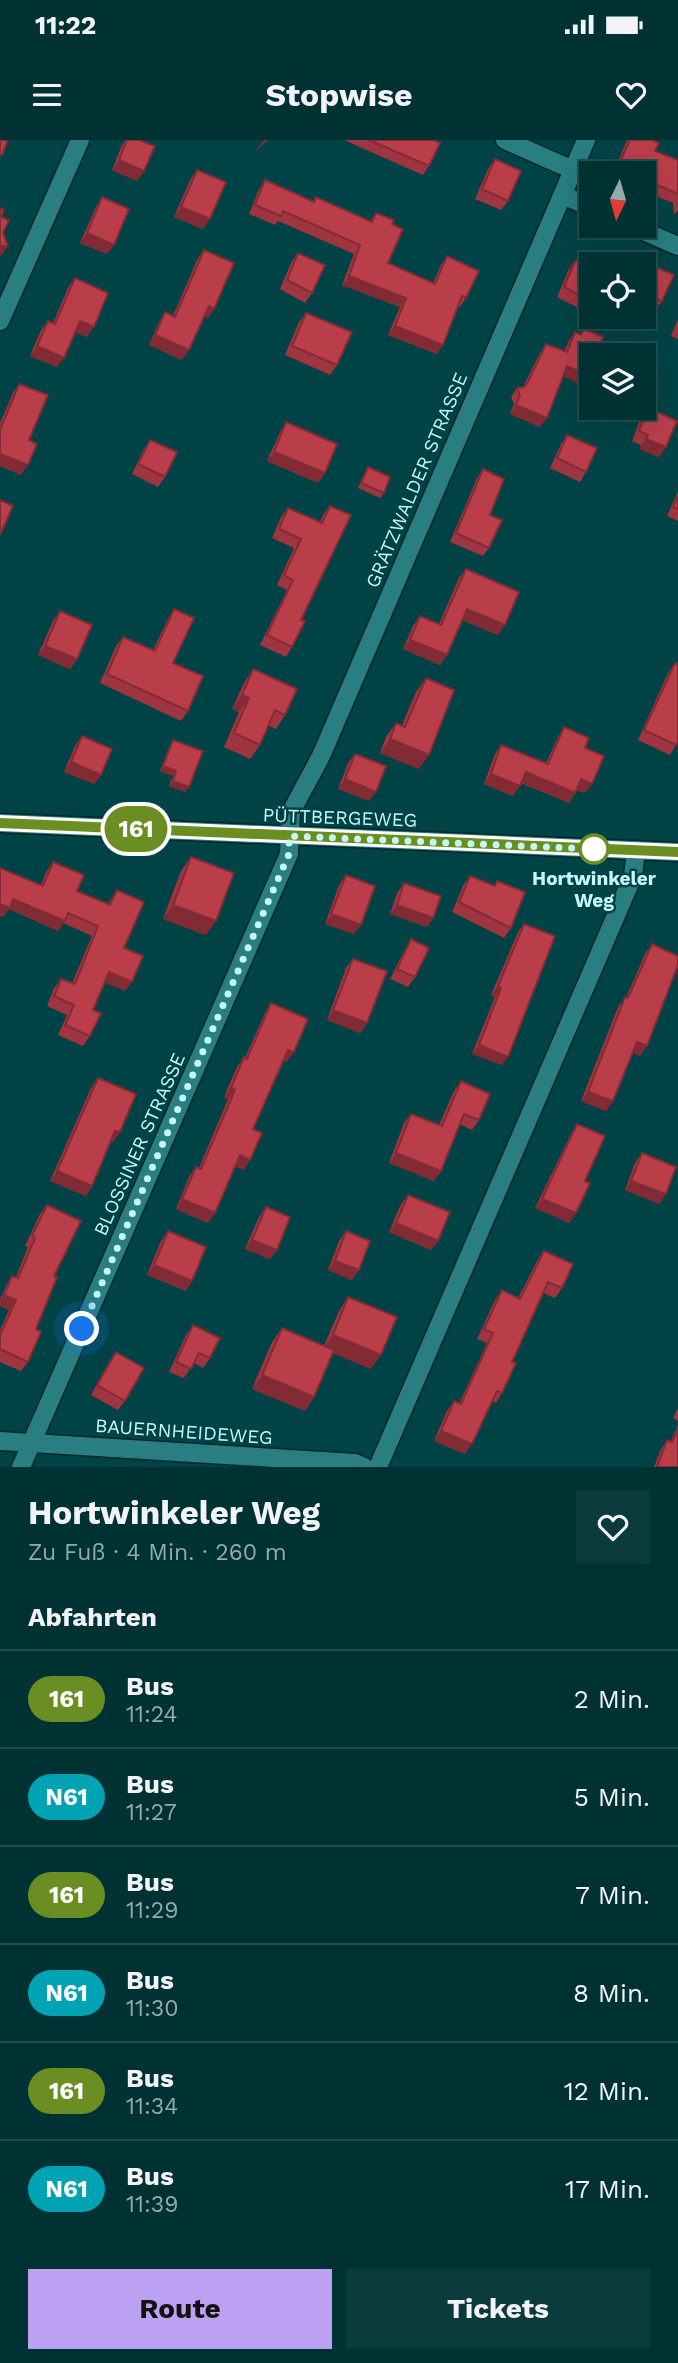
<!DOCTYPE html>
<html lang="de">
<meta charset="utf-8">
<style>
:root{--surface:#003234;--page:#0a3a3c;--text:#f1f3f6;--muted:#95aaac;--line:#224d4f;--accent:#bca0f2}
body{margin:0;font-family:"Work Sans",sans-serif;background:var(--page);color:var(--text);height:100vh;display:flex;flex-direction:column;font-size:26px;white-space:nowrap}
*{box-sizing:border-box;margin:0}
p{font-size:23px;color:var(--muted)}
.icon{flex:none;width:38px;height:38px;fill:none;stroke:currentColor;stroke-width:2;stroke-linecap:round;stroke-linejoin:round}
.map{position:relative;height:1327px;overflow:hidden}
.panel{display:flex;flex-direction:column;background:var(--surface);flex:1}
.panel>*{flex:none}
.badge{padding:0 14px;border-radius:23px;font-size:24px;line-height:46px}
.needle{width:46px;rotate:185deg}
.tools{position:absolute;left:579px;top:21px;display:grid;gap:14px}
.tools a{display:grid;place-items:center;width:77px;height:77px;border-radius:0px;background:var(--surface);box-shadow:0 7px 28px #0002,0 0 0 2px var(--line);font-size:35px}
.you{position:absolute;width:35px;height:35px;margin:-18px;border:5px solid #fff;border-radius:50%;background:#1a73e8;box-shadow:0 0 0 10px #1a73e833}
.map>.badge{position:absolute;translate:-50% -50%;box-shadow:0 0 0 4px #fff}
h2{padding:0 28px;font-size:26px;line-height:63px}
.round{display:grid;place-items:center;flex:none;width:74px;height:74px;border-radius:0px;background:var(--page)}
.summary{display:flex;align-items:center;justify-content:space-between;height:119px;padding:0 28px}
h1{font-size:33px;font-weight:700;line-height:52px}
.action{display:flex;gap:14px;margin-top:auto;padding:14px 28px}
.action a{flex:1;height:80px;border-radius:0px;background:var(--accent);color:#111;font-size:28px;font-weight:700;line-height:80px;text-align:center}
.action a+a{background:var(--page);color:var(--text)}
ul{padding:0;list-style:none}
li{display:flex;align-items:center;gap:21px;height:98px;padding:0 28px;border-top:2px solid var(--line)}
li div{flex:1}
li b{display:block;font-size:26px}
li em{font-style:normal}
li .badge{min-width:77px;font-weight:700;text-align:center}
.status{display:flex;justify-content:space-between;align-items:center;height:49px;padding:0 35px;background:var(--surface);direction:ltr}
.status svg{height:19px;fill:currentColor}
header{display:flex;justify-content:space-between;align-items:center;height:91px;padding:0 28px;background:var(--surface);font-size:32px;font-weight:700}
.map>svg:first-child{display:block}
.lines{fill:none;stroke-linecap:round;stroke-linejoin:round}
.minor-casing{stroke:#032728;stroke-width:21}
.minor{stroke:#287e81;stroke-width:18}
.wall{fill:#9f3540}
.shaded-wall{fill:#822b34}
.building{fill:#b93e4a;stroke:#822b34;stroke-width:2}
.line-casing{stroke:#fff;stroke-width:16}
.line{stroke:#6b8e23;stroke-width:10}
.walk{stroke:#c6f7f8;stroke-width:7;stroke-dasharray:0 12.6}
.stop-dot{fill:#fff;stroke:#6b8e23;stroke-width:3.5}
.labels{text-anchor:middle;stroke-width:5;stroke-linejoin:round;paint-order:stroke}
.street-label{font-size:19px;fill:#c6f7f8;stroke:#004346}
.stop-label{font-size:19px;font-weight:bold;fill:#c6f7f8;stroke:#004346}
</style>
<div class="status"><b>11:22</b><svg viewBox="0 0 49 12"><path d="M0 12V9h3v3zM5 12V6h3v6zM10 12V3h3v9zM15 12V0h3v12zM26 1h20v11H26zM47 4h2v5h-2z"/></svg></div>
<header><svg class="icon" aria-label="menu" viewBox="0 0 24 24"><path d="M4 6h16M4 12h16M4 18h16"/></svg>Stopwise<svg class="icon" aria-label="heart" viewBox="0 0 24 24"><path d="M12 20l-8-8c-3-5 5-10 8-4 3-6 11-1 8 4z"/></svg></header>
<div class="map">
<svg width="678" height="1327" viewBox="0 0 678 1327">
<rect width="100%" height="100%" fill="#004346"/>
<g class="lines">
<g class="minor-casing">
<g id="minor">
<path d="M505,0L573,30"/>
<path d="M563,55L592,68"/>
<path d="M632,86L678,106"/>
<path d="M0,181L80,0"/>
<path d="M0,683L678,712"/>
<path d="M0,1301L355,1323L364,1327"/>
<path d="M21,1327L289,714L291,672L321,616L586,0"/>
<path d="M378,1327L633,736L636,710"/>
</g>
</g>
<use href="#minor" class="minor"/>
</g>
<g class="wall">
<path d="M126,0H139L144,31L137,41L112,30L122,5Z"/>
<path d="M344,0H434L429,26L423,35Z"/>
<path d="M627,0H652L655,11L678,20V71L674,74L673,63L644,51V33H613Z"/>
<path d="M495,19L508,61L501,70L475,59L488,29Z"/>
<path d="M197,30L203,89L174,77L190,40Z"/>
<path d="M265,40L313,61L316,57L370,81L376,73L392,84L388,123L433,143L441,125L447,116L466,158L460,167L458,166L437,214L388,195L400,167L342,145L354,114L278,81L275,85L249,74L259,49Z"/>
<path d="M102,57L107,114L80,103L96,67Z"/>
<path d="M204,110L208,178L204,177L182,220L149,205L159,182L165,172L173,176L197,120Z"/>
<path d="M298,113L312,153L305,163L280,149L291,123Z"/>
<path d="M575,121L592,161L584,171L557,157L568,131Z"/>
<path d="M642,121L674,135L662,161L656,170L644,165V124H640Z"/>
<path d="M75,138L87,197L75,192L57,227L30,216L41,190L48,181L53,183L68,148Z"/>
<path d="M306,173L337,225L330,235L285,215L299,182Z"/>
<path d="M678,179V199L671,196Z"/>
<path d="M584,189L580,244L563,236L540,287L510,274L514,264L511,257L517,248L523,247L540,213L546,204L564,211L569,201L575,192L580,194Z"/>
<path d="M19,244L29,300L21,335L0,326V283L13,253Z"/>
<path d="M648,268L666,307L659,317L639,309L641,305L632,301L641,277Z"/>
<path d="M286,282L325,333L318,343L267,321L280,292Z"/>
<path d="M567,295L586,332L580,342L550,328L561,304Z"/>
<path d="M150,300L165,337L158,347L132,334L144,309Z"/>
<path d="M368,327L384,353L380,358L358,348L365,332Z"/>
<path d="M483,329L490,375L489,408L483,416L450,402L477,338Z"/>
<path d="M678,351V381L667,376Z"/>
<path d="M330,366L301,480L292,507L286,517L260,505L287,450L277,445L294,408L272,398L281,377L288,368L320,382L323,375Z"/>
<path d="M466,429L498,495L462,480L447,515L440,525L403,509L413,486L420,476L439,484L459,438Z"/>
<path d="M174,469L173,523L188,571L181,581L100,543L116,506L123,497L153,510L168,479Z"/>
<path d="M60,471L77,519L70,529L38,515L53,481Z"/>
<path d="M675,523L676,605L670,615L638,600L668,533Z"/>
<path d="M253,529L285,575L276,589L269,586L260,605L250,619L224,607L239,572L232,569L244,543Z"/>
<path d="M426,538L419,629L380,613L386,597L396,583L402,585L416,552Z"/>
<path d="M564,587L585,608V653L577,650L569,663L521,643L513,656L484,644L495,614L501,605L546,623L558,597Z"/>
<path d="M82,596L101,635L94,644L64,632L75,606Z"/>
<path d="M173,600L189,647L185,652L169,646L173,636L160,631L170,605Z"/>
<path d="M355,614L369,661L338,649L348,623Z"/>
<path d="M191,717L206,795L163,779L181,731Z"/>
<path d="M53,722L77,751L108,764L117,750L124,808L125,851L104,842L93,870L90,896L83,906L58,895L67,875L47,866L54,848L61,839L72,843L92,796L63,783L58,791L9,769L3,777L0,728L41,745L46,732Z"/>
<path d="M346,735L354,794L325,784L339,745Z"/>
<path d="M470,736L494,746L497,741L511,788L504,798L452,772L463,746Z"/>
<path d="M404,743L433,778L427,787L390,774L397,753Z"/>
<path d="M524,784L502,925L472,914L495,857L491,855L518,792Z"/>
<path d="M411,799L415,837L408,847L390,839L405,809Z"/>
<path d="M652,804L640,916L632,912L613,961L606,971L581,961L618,867L626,858L645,814Z"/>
<path d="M353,819L367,883L360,893L327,880L346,828Z"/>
<path d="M271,863L287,922L283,920L253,989L244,1030L235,1026L208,1083L176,1069L189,1037L196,1027L199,1028L228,959L224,957L237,927L244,917L245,918L265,873Z"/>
<path d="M98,938L120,992L113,1002L111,1001L92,1046L86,1056L50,1041L91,948Z"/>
<path d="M461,941L479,980L472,990L459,984L441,1031L434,1041L389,1023L404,983L411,974L439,985L454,951Z"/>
<path d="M577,984L585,1041L576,1073L569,1083L535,1068L571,994Z"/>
<path d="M642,1013L666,1054L659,1064L625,1050L635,1023Z"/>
<path d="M408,1055L438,1101L431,1110L389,1092L401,1064Z"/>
<path d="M47,1065L54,1136L36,1189L28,1222L21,1231L0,1222V1190L9,1170L0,1166V1160L6,1146L12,1136L16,1137L28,1107L25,1106L40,1074Z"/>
<path d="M266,1067L277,1110L270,1119L245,1109L259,1077Z"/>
<path d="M168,1091L186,1151L147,1135L161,1101Z"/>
<path d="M346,1091L352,1140L328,1130L339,1101Z"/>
<path d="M544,1111L562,1148L555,1158L543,1153L512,1222L502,1253L496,1263L492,1261L465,1314L434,1301L447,1271L454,1261L459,1264L487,1203L477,1199L495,1160L502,1150L518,1158L537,1121Z"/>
<path d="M348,1157L371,1229L333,1213L314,1257L305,1271L252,1249L272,1202L282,1188L324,1206L339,1171Z"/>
<path d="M193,1185L210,1218L203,1228L194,1223L184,1238L169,1232L186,1195Z"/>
<path d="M116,1212L125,1261L118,1270L91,1255L109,1222Z"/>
<path d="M678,1267V1281L673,1278Z"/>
<path d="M678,1285V1327H654L661,1309L667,1300L671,1301Z"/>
</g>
<g class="shaded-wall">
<path d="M265,0H268L256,11L262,2Z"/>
<path d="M119,20L144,31L137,41L112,30Z"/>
<path d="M181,67L210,79L203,89L174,77Z"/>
<path d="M87,93L114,105L107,114L80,103Z"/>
<path d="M0,106H8L2,115H0Z"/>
<path d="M349,136L406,158L400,167L342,145Z"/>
<path d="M209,166L214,169L208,178L202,176Z"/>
<path d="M80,181L94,187L87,197L73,191Z"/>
<path d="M395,186L443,205L437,214L388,195Z"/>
<path d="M155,195L189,210L182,220L149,205Z"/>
<path d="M37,206L64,218L57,227L30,216Z"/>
<path d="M567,226L586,235L580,244L561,235Z"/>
<path d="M516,265L547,278L540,287L510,274Z"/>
<path d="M646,299L666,307L659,317L639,309Z"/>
<path d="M274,312L325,333L318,343L267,321Z"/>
<path d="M0,314L28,325L21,335L0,326Z"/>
<path d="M467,469L505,485L498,495L460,479Z"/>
<path d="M410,500L447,515L440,525L403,509Z"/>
<path d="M45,506L77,519L70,529L38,515Z"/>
<path d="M242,555L249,558L239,572L232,569Z"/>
<path d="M390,599L429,615L419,629L380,613Z"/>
<path d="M71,622L101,635L94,644L64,632Z"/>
<path d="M163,626L176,631L173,636L160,631Z"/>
<path d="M526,632L575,653L569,663L519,641Z"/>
<path d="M491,634L520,646L513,656L484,644Z"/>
<path d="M345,639L376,652L369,661L338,649Z"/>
<path d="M581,639L592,644L585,653L575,649Z"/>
<path d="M173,641L189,647L185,652L169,646Z"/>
<path d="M13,759L65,781L58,791L9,769L3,777L0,776V764Z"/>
<path d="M173,765L216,781L206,795L163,779Z"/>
<path d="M397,765L433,778L427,787L390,774Z"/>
<path d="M331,774L361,785L354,794L325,784Z"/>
<path d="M109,832L132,842L125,851L102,841Z"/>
<path d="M498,846L501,848L495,857L491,855Z"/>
<path d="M333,870L367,883L360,893L327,880Z"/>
<path d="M637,902L647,906L640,916L630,911Z"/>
<path d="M479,905L508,917L502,925L472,914Z"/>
<path d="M288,910L294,912L287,922L281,919Z"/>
<path d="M231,948L235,950L228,959L224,957Z"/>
<path d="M588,952L613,961L606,971L581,961Z"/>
<path d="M115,991L120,992L113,1002L108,1000Z"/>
<path d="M396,1013L441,1031L434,1041L389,1023Z"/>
<path d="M240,1015L250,1020L244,1030L233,1025Z"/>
<path d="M57,1031L92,1046L86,1056L50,1041Z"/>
<path d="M631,1041L666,1054L659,1064L625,1050Z"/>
<path d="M182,1059L215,1073L208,1083L176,1069Z"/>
<path d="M542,1059L576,1073L569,1083L535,1068Z"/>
<path d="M396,1083L438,1101L431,1110L389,1092Z"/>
<path d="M252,1100L277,1110L270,1119L245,1109Z"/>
<path d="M335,1121L359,1130L352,1140L328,1130Z"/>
<path d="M154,1125L192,1141L186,1151L147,1135Z"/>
<path d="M4,1155L16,1160L9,1170L0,1166V1162Z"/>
<path d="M333,1195L381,1215L371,1229L323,1209Z"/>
<path d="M262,1235L314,1257L305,1271L252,1249Z"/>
<path d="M441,1291L472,1304L465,1314L434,1301Z"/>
</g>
<g class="building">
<path d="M0,0H8L2,15L0,14Z"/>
<path d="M127,0H139L155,6L144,31L119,20Z"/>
<path d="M369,0H434L440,3L429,26Z"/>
<path d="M630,0H652L659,3L655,11L678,20V54L644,39V33H630L617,28Z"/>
<path d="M495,19L521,31L508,61L482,49Z"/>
<path d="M197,30L226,42L210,79L181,67Z"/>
<path d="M265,40L314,62L316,57L372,82L376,73L394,80L392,84L403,89L388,123L435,144L447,116L479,131L466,158L462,156L443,205L395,186L406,158L349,136L360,105L283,71L281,76L255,65Z"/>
<path d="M102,57L129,69L114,105L87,93Z"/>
<path d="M0,68L4,70L1,77L9,80L3,93L8,106H0Z"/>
<path d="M204,110L234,123L214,169L209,166L189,210L155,195L165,172L175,177Z"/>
<path d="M298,113L325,125L312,153L287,140Z"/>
<path d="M582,119L592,124L591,161L564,147L575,121Z"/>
<path d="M642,121L674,135L662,161L644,153V124H641Z"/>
<path d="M75,138L108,153L94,187L80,181L64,218L37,206L48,181L55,184Z"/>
<path d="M306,173L352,192L337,225L292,206Z"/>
<path d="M584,189L603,197L595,215H592V223L586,235L567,226L547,278L516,265L520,255L517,248L524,247L528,242L546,204L567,212L575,192L581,195Z"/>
<path d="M19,244L48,255L29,300L37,304L28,325L0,314V290Z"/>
<path d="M648,268L677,281L666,307L646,299L648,295L639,291Z"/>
<path d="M286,282L337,304L325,333L274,312Z"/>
<path d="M567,295L597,308L586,332L557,318Z"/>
<path d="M150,300L177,312L165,337L138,324Z"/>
<path d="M368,327L390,337L384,353L361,343Z"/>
<path d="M483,329L504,339L490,375L502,380L489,408L456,393Z"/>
<path d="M678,356V369L673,367Z"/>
<path d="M0,360L13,366L0,395Z"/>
<path d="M330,366L351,375L301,480L305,481L292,507L267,495L293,440L284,435L301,399L279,389L288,368L322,383Z"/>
<path d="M466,429L519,452L505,485L467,469L447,515L410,500L420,476L441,485Z"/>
<path d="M174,469L194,478L173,523L203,536L188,571L107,534L123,497L155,511Z"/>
<path d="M60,471L92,485L77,519L45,506Z"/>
<path d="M675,523L678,524V601L676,605L644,590Z"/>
<path d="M253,529L297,549L285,575L275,570L260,605L234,593L249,558L242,555Z"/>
<path d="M426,538L454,550L429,615L390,599L396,583L405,587Z"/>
<path d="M564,587L589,598L585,608L604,616L592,644L581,639L575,653L526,632L520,646L491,634L501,605L548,624Z"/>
<path d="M82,596L112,609L101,635L71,622Z"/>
<path d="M173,600L203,611L189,647L173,641L176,631L163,626Z"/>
<path d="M355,614L386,626L376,652L345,639Z"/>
<path d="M191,717L234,733L216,781L173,765Z"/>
<path d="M53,722L84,735L77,751L110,765L117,750L144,762L124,808L143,816L132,842L109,832L93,870L101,873L90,896L65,885L74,865L54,856L61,839L75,844L98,786L68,773L65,781L13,759L10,768L0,764V728L43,746Z"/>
<path d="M346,735L375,746L361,785L331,774Z"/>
<path d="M470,736L495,746L497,741L525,752L511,788L459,762Z"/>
<path d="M404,743L441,756L433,778L397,765Z"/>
<path d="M524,784L555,796L508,917L479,905L501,848L498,846Z"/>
<path d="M411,799L429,808L415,837L397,829Z"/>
<path d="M652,804L678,816V825L647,906L637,902L613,961L588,952L625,857L628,858Z"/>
<path d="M353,819L387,831L367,883L333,870Z"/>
<path d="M271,863L308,879L294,912L288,910L253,989L262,993L250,1020L240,1015L215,1073L182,1059L196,1027L201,1029L235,950L231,948L244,917L247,919Z"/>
<path d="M98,938L136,954L120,992L115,991L92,1046L57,1031Z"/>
<path d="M461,941L490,954L479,980L464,974L441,1031L396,1013L411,974L442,986Z"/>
<path d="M577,984L605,996L585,1041L590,1043L576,1073L542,1059Z"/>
<path d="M642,1013L676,1027L666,1054L631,1041Z"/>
<path d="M408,1055L450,1072L438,1101L396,1083Z"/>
<path d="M47,1065L81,1081L54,1136L57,1137L36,1189L41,1192L28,1222L0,1209V1195L16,1160L4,1155L12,1136L18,1138L35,1098L32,1096Z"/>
<path d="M266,1067L290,1077L277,1110L252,1100Z"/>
<path d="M168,1091L206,1107L192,1141L154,1125Z"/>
<path d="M346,1091L370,1101L359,1130L335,1121Z"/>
<path d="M544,1111L573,1124L562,1148L548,1142L512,1222L516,1223L502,1253L497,1251L472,1304L441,1291L454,1261L461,1264L493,1193L484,1189L502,1150L520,1159Z"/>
<path d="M348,1157L397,1177L381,1215L333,1195Z"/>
<path d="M193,1185L220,1198L210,1218L199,1213L191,1229L176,1222Z"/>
<path d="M282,1188L334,1210L314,1257L262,1235Z"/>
<path d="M116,1212L144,1228L125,1261L97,1245Z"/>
<path d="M678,1290V1327H657L667,1300L672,1302Z"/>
</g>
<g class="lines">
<g class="line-casing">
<path id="line" d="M0,683L678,712"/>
</g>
<use href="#line" class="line"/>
<path class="walk" d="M82,1189L289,714V696L594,709"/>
</g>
<circle class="stop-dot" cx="594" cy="709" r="14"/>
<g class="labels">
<g class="street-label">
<text transform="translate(416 340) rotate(-67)" y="7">GRÄTZWALDER STRASSE</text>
<text transform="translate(340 677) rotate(2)" y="7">PÜTTBERGEWEG</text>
<text transform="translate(139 1004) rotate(-66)" y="7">BLOSSINER STRASSE</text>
<text transform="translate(184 1291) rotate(4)" y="7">BAUERNHEIDEWEG</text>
</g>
<g class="stop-label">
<text x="594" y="745">Hortwinkeler<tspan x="594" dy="22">Weg</tspan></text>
</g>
</g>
</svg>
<div class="tools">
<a><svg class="needle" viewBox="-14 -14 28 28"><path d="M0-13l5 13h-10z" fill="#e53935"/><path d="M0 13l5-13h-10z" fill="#95aaac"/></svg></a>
<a><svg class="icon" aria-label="locate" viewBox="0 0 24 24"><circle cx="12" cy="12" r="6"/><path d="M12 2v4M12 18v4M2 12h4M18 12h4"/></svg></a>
<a><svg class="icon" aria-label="layers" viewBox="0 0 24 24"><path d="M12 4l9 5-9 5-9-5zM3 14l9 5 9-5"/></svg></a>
</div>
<div class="you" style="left:82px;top:1189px"></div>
<b class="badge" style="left:136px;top:689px;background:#6b8e23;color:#fff">161</b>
</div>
<section class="panel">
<div class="summary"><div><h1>Hortwinkeler Weg</h1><p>Zu Fuß · 4 Min. · 260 m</p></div><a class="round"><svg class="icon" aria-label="heart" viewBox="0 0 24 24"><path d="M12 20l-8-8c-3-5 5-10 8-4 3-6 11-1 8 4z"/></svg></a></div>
<h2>Abfahrten</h2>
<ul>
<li><span class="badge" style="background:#6b8e23;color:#fff">161</span><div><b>Bus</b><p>11:24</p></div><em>2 Min.</em></li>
<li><span class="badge" style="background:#00a3b4;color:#fff">N61</span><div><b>Bus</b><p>11:27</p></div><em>5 Min.</em></li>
<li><span class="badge" style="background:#6b8e23;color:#fff">161</span><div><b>Bus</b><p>11:29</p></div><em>7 Min.</em></li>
<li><span class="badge" style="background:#00a3b4;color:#fff">N61</span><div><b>Bus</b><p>11:30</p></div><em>8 Min.</em></li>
<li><span class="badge" style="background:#6b8e23;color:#fff">161</span><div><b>Bus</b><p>11:34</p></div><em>12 Min.</em></li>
<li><span class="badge" style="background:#00a3b4;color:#fff">N61</span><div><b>Bus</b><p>11:39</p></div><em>17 Min.</em></li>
</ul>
<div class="action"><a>Route</a><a>Tickets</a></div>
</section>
